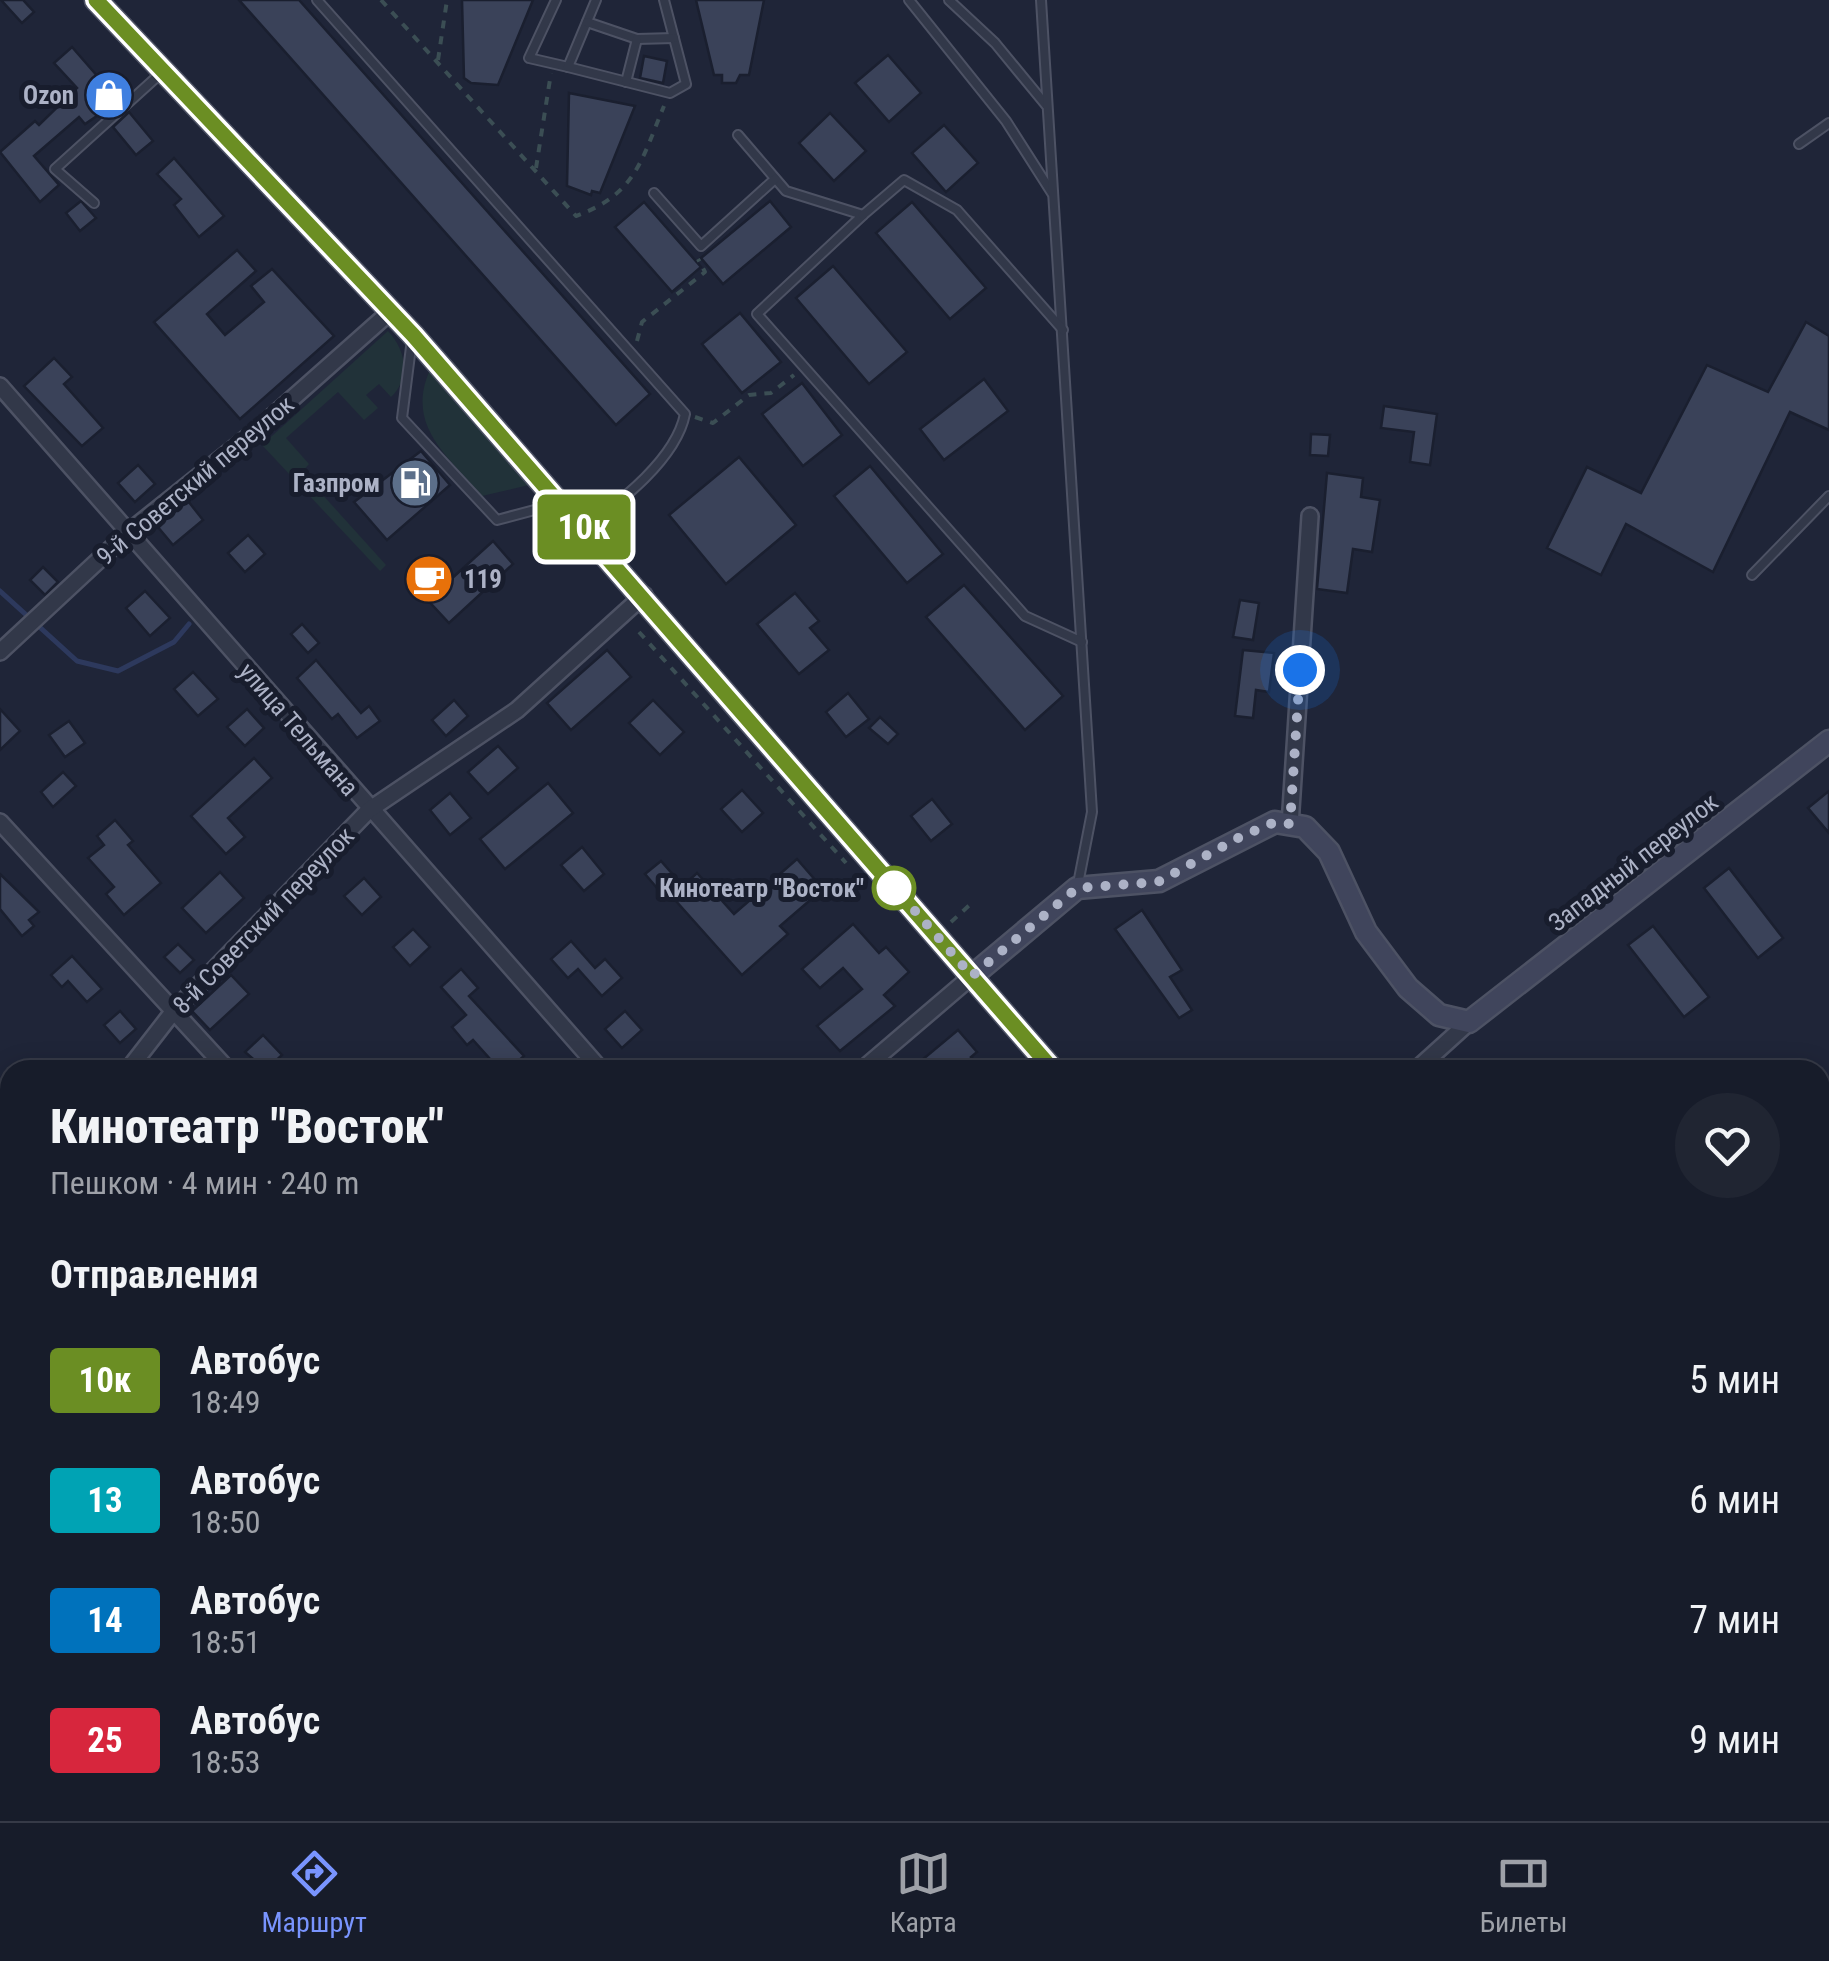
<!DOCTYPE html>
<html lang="ru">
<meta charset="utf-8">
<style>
:root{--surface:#171c2a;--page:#202532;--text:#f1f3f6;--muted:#9ea1a8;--line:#363a47;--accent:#7994fe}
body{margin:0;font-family:"Roboto Condensed",sans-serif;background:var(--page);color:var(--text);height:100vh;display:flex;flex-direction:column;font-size:38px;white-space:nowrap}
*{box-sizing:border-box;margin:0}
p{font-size:32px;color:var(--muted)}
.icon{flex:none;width:55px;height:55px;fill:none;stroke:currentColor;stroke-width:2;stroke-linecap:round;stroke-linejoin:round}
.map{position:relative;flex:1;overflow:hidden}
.sheet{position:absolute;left:0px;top:1060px;width:1830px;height:762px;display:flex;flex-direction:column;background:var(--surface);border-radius:30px 30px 0 0;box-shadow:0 5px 25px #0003,0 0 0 2px var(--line)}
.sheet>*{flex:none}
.badge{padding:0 20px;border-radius:8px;font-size:35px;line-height:65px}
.you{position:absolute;width:50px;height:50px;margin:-25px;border:8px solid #fff;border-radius:50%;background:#1a73e8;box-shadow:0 0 0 15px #1a73e833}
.map>.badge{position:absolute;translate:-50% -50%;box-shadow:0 0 0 5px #fff}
h2{padding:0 50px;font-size:38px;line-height:90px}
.round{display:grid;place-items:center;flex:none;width:105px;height:105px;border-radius:52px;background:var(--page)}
.headline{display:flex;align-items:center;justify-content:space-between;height:170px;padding:0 50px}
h1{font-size:48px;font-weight:800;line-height:75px}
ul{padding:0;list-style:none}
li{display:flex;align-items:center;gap:30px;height:120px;padding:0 50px}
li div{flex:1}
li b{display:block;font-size:38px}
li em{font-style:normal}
li .badge{min-width:110px;font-weight:700;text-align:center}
.tabs{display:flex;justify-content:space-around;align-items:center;height:140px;border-top:2px solid var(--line);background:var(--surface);font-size:28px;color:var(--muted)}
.tabs a{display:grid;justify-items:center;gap:5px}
.tabs .active{color:var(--accent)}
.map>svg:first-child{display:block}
.green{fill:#213239}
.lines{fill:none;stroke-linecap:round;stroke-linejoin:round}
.stream{stroke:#2d395d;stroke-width:5}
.building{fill:#3a4259;stroke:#1a1f2f;stroke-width:2.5}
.lane-casing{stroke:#4d5264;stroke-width:12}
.street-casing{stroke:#4d5264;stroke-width:20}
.secondary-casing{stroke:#4d5264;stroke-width:25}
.path{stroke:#3b4e54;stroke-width:4;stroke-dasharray:8 8;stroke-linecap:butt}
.lane{stroke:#323849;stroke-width:8}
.street{stroke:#323849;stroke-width:15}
.secondary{stroke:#40455c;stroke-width:20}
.line-casing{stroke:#fff;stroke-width:22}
.line{stroke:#6b8e23;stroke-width:15}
.walk{stroke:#acb2c6;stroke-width:10;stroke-dasharray:0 18}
.stop-dot{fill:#fff;stroke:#6b8e23;stroke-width:5}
.labels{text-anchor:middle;stroke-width:10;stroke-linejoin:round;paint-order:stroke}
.poi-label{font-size:25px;font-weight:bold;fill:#acb2c6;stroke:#181d2d;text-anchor:end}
.street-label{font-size:25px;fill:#acb2c6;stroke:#181d2d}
.stop-label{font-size:25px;font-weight:bold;fill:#acb2c6;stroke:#181d2d;text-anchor:end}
</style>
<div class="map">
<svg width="1829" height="1821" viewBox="0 0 1829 1821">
<rect width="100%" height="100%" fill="#1f2538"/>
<g class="green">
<path d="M388,331C405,349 412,377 391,397L379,384L366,395L378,408L364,420L338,392L286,438L309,464L302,472L386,565L380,571L262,445Z"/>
<path d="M429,372L529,485L482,496C449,457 406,427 429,372Z"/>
</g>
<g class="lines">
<path class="stream" d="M0,591L77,661L118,671L174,642L189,624"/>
</g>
<g class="building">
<path d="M1,0H23L34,12L22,23Z"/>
<path d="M239,0H299L650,394L616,425Z"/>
<path d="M462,0H533L498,85L471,83L464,78Z"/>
<path d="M696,0H764L749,75H740L736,83H722V75H714Z"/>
<path d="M72,47L119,101L85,124L79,117L34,156L59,185L40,202L0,152L35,121L39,125L77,88L54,63Z"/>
<path d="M888,55L921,93L889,122L855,83Z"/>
<path d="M644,56L667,61L663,83L640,78Z"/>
<path d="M569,93L635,106L600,193L592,191L591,195L567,186Z"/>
<path d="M129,112L153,141L136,155L113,127Z"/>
<path d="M830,113L866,151L834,181L799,143Z"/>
<path d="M944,125L978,163L946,192L912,153Z"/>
<path d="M174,158L224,216L199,237L174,205L181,199L157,174Z"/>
<path d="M81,201L96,218L80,231L66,213Z"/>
<path d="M770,201L791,227L723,284L701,258Z"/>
<path d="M644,202L701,267L672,292L615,227Z"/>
<path d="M912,202L986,288L950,319L876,233Z"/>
<path d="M237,250L256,271L207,314L225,335L264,302L251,286L272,269L334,336L240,419L154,322Z"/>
<path d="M833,266L907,352L869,384L796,298Z"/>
<path d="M740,313L781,362L742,393L702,344Z"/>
<path d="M1806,322L1829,336V430L1790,412L1713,572L1626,524L1601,575L1547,548L1587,467L1641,493L1707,365L1768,392Z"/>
<path d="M54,358L72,377L64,384L103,428L82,446L24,386Z"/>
<path d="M984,379L1008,411L944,460L920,429Z"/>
<path d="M802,383L842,435L803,466L762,414Z"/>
<path d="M1384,406L1437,414L1430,465L1410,462L1414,432L1381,428Z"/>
<path d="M1311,434L1330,435L1328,456L1310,455Z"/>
<path d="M421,451L450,485L387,540L354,502Z"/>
<path d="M739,457L796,525L726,584L669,515Z"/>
<path d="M138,465L155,484L135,502L118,483Z"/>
<path d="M870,466L943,554L907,583L834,496Z"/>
<path d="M1327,473L1363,478L1361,497L1380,500L1372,552L1353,549L1347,593L1317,589Z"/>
<path d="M188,501L203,520L173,545L157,526Z"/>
<path d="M248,535L265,554L245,572L228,553Z"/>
<path d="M493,541L513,564L449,623L409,580L430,565L449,581Z"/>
<path d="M43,567L58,582L45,595L30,580Z"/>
<path d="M964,585L1063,696L1025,730L926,617Z"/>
<path d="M145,591L170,618L150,636L126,608Z"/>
<path d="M795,593L819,621L810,628L829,650L799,674L757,624Z"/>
<path d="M1240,600L1259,603L1253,640L1233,637Z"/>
<path d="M302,624L319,643L308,653L291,634Z"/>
<path d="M607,650L631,677L571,730L547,703Z"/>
<path d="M1243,650L1274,653L1269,692L1256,690L1253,718L1235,716Z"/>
<path d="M316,660L361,713L369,706L380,721L357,738L338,714L332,719L297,678Z"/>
<path d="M193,672L218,699L198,716L174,689Z"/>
<path d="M848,693L869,719L846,737L826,712Z"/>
<path d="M454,700L468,716L446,736L432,720Z"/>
<path d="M653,700L684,732L660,755L629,723Z"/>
<path d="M0,709L20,731L0,750Z"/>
<path d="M247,709L264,728L245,746L227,727Z"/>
<path d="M880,717L898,734L888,744L869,728Z"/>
<path d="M69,721L85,743L65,757L49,735Z"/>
<path d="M498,746L518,768L488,794L468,772Z"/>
<path d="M254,758L272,778L228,818L245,837L226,854L191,816Z"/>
<path d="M63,772L76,786L53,807L41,792Z"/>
<path d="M548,783L573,813L505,869L480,839Z"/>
<path d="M742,790L763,813L742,832L721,809Z"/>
<path d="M1829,791V833L1808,808Z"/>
<path d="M450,793L471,818L450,835L430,810Z"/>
<path d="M932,799L952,824L931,841L911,816Z"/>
<path d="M115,820L133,841L128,845L161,883L124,915L106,894L114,887L88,858L104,845L97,836Z"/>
<path d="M582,847L604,874L584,891L561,865Z"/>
<path d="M797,859L823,889L780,926L788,934L742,975L667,891L663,895L645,874L661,861L683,886L697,873L734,914Z"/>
<path d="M1729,868L1783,938L1758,958L1704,888Z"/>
<path d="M220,872L244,898L206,933L182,908Z"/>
<path d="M0,874L39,912L29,920L34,926L22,936L0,909Z"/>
<path d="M364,878L381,897L362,915L344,896Z"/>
<path d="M1142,910L1182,970L1170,977L1192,1010L1179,1018L1115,929Z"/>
<path d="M853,924L879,953L886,947L909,972L884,995L895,1006L840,1051L817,1026L862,989L843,968L820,988L802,969Z"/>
<path d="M1653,926L1709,997L1684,1017L1628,945Z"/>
<path d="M413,929L430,947L410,966L393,947Z"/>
<path d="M571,941L595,968L605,959L622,978L602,996L578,969L568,978L551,959Z"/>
<path d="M178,944L194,960L180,973L164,957Z"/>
<path d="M72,956L102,989L87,1002L68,981L62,987L51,975Z"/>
<path d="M461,969L478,988L469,996L524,1056L508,1070H500L473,1040L467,1045L452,1027L466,1015L441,987Z"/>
<path d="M231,975L249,994L210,1030L192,1011Z"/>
<path d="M120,1011L136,1029L120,1043L104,1025Z"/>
<path d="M625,1011L642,1030L622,1048L605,1029Z"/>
<path d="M958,1030L977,1052L971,1057L984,1070H910Z"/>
<path d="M263,1035L282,1055L266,1070L245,1052Z"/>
</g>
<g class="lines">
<g class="lane-casing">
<g id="lane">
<path d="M317,0L685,414C676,459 621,501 585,528"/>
<path d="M556,0L529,58L568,67"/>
<path d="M596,0L568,67L670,93L686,84L664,0"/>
<path d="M909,0L1006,121L1052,193"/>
<path d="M949,0L995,43L1046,105"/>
<path d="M1041,0L1092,812L1078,884"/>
<path d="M587,22L637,39L674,38"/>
<path d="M626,82L637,39"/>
<path d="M738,135L786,191L863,215L757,314L1025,616L1082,642"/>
<path d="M1799,144L1829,123"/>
<path d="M654,193L701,246L775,179"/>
<path d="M94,203L55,169L160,74"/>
<path d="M863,215L904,180L957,210L1063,330"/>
<path d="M412,339L402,418L497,520L557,504"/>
<path d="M1752,575L1829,496"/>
</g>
</g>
<g class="street-casing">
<g id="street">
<path d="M0,386L601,1070"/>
<path d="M0,652L130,531L258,429L391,311"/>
<path d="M0,822L228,1070"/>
<path d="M1290,825L1310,516"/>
<path d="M128,1070L173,1012L369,810L517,710L644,595"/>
<path d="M862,1070L972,976"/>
<path d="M1416,1070L1469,1022"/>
<path d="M0,1174L10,1186"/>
<path d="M0,1224L10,1216"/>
<path d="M1820,1320L1829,1313"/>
<path d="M1820,1380L1829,1392"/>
<path d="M0,1642L10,1654"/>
<path d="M138,1812L146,1821"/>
<path d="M517,1812L525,1821"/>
<path d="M887,1812L895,1821"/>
<path d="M81,1821L93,1812"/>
<path d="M677,1821L688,1812"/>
</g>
</g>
<g class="secondary-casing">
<g id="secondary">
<path d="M96,0L413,335L1053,1070"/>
<path d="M972,976L1077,888L1159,881L1275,822L1305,827L1329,852L1366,932L1408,988L1439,1015L1469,1022L1829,741"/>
<path d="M1701,1812L1709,1821"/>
<path d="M1260,1821L1268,1812"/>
</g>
</g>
<g class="path">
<path d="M381,0L576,216C636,194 641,161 664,106"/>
<path d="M438,60L447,0"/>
<path d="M536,168L551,73"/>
<path d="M637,341L642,322L705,272L698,259"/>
<path d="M695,417L713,423L749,395L771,393L794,375"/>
<path d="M639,632L846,863"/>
<path d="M951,922L974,901"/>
</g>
<use href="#lane" class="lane"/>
<use href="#street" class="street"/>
<use href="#secondary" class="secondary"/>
</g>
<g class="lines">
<g class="line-casing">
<path id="line" d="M96,0L413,335L1053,1070"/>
</g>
<use href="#line" class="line"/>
<path class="walk" d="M894,888L887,879L972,976L1077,888L1158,882L1240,837L1275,822L1290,824L1300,670"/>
</g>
<defs>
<g id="shop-disc" transform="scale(2.5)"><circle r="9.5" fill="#3f7fe0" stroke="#181d2d"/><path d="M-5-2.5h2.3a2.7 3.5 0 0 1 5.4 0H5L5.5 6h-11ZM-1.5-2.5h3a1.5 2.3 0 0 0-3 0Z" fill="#fff"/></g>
<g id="fuel-disc" transform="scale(2.5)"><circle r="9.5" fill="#5c6f8a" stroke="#181d2d"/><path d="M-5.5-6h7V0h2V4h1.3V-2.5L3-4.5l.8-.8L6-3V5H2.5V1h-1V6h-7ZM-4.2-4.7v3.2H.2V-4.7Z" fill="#fff"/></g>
<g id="cafe-disc" transform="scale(2.5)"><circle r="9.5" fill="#e8710a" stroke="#181d2d"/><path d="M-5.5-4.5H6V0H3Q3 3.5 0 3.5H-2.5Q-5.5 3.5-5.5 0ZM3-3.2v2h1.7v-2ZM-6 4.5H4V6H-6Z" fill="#fff"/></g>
</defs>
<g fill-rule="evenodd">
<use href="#shop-disc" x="109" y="95"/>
<use href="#fuel-disc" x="415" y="483"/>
<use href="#cafe-disc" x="429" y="579"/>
</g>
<circle class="stop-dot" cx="894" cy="888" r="20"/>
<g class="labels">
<g class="poi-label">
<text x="74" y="104">Ozon</text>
<text x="380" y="492">Газпром</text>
<text x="464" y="588" text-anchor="start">119</text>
</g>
<g class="street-label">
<text transform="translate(195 480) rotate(-40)" y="9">9-й Советский переулок</text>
<text transform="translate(299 729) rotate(49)" y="9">улица Тельмана</text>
<text transform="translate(1633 862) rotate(-38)" y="9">Западный переулок</text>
<text transform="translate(263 920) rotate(-46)" y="9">8-й Советский переулок</text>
</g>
<g class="stop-label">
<text x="864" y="897">Кинотеатр "Восток"</text>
</g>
</g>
</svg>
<div class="you" style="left:1300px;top:670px"></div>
<b class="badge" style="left:584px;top:527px;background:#6b8e23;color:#fff">10к</b>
<section class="sheet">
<div class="headline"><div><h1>Кинотеатр &quot;Восток&quot;</h1><p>Пешком · 4 мин · 240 m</p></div><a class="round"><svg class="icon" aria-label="heart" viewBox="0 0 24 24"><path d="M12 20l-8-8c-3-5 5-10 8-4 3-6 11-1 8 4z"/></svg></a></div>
<h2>Отправления</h2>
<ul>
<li><span class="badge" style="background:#6b8e23;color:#fff">10к</span><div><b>Автобус</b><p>18:49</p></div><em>5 мин</em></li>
<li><span class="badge" style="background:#00a3b4;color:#fff">13</span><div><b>Автобус</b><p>18:50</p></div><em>6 мин</em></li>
<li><span class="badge" style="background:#0072bc;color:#fff">14</span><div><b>Автобус</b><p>18:51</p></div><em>7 мин</em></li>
<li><span class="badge" style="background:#d7263d;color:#fff">25</span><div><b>Автобус</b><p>18:53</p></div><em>9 мин</em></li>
</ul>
</section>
</div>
<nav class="tabs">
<a class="active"><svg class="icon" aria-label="directions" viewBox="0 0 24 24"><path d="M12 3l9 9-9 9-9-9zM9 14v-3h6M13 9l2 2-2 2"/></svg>Маршрут</a>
<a><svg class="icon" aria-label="map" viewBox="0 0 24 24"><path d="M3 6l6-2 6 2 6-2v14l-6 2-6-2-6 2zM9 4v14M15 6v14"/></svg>Карта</a>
<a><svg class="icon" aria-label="tickets" viewBox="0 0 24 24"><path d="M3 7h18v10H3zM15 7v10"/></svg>Билеты</a>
</nav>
